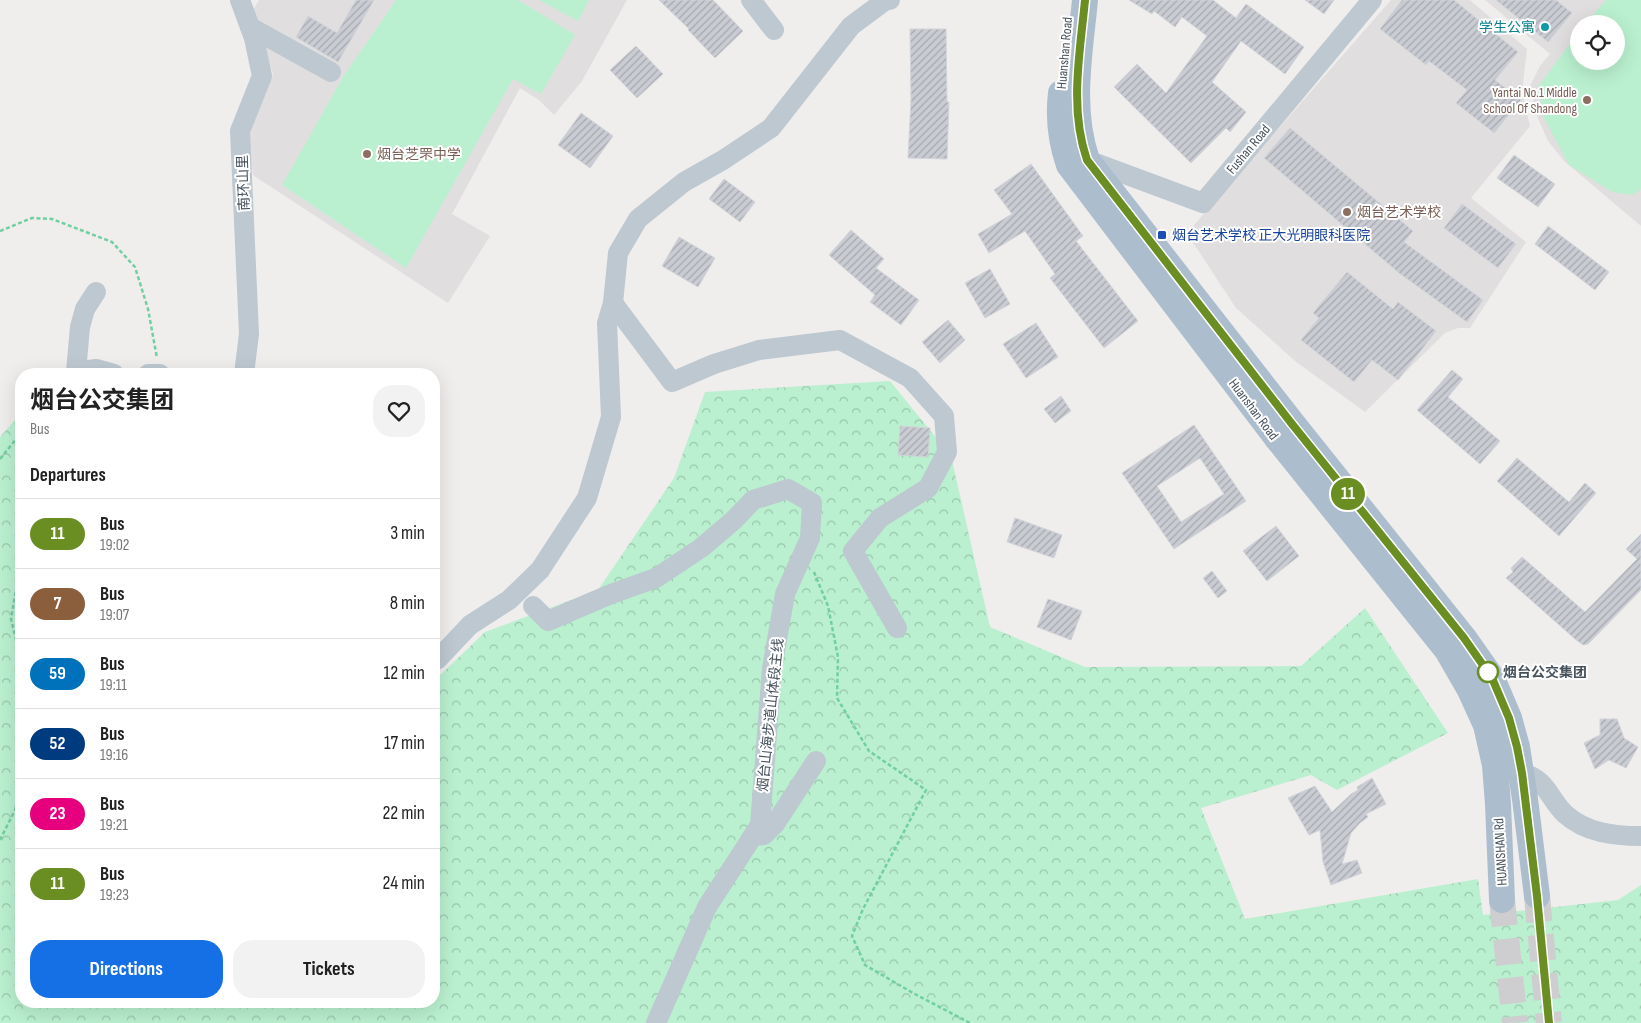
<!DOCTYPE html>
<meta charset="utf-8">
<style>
:root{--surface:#fff;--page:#f2f2f2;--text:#222;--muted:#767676;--line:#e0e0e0;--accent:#1470e4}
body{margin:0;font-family:"Sofia Sans Condensed","Noto Sans SC",sans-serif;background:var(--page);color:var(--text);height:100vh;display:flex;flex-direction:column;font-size:19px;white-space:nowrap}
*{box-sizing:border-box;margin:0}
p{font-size:16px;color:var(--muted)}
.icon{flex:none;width:28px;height:28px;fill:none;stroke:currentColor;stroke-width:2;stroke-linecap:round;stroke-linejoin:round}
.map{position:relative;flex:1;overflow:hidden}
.sheet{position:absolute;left:15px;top:368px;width:425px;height:640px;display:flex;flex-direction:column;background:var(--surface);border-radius:20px;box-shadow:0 5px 20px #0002}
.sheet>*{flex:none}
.badge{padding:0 10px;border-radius:16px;font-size:18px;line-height:32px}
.controls{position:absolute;left:1570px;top:15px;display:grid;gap:10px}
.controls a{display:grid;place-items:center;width:55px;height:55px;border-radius:50%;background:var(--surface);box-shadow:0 5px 20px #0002;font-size:25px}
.map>.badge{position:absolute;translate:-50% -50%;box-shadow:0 0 0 2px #fff}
h2{padding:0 15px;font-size:19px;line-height:45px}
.round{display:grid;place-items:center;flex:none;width:52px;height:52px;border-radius:20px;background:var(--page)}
.head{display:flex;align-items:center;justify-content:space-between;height:85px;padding:0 15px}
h1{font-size:24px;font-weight:700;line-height:38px}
.button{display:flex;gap:10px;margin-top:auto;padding:10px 15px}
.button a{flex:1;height:58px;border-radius:20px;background:var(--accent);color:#fff;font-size:20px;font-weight:700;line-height:58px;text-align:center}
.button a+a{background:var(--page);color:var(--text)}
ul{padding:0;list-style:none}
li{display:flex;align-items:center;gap:15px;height:70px;padding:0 15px;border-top:1px solid var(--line)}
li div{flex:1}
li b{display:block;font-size:19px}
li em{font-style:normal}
li .badge{min-width:55px;font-weight:700;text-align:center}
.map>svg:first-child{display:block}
.education{fill:#e1dedf;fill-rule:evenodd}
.forest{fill:url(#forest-crowns)}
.garden{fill:#baf0cf}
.building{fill:url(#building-hatch);stroke:#d1d4d9;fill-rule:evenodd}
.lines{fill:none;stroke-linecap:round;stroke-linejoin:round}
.major-tunnel{stroke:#ceced0;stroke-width:26;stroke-dasharray:26 13;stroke-linecap:butt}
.path{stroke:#71cfa0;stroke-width:2.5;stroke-dasharray:4 2.5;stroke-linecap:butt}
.minor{stroke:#bdc8d0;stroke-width:20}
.major{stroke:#acbdce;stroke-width:26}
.line-casing{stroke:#fff;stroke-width:11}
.line{stroke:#6b8e23;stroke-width:8}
.culture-dot{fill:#0f9aa8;stroke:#fff;stroke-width:2}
.education-dot{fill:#8d6e63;stroke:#fff;stroke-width:2}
.transit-dot{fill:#1a4fb4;stroke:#fff;stroke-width:2}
.stop-dot{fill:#fff;stroke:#6b8e23;stroke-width:2.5}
.labels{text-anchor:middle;stroke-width:4;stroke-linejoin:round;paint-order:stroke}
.culture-label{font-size:14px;fill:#0d838f;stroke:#fff;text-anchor:end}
.street-label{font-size:14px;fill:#45515b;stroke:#fff}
.education-label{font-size:14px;fill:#785e54;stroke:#fff;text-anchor:start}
.transit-label{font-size:14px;fill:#164399;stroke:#fff;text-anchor:start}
.stop-label{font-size:14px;font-weight:bold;fill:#45515b;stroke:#fff;text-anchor:start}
</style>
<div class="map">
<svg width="1641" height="1023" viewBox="0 0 1641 1023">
<defs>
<pattern id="forest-crowns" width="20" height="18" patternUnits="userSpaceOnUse" patternTransform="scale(1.25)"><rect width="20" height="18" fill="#baf0cf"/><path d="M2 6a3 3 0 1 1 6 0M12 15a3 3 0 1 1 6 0" fill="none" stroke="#99c5ab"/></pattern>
<pattern id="building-hatch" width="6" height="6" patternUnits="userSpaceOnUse" patternTransform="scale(1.25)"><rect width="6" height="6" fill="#caccd3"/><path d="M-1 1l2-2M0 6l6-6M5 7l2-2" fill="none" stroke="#a6a8ae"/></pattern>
</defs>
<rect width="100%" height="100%" fill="#f0eded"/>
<g class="education">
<path d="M259,0H627L582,81L554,115L539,100L520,88L452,214L490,236L448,303L253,175L248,133L273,74L251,14Z"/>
<path d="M1391,0H1470L1527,49L1522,92L1530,126L1471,198L1526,242L1470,328H1458L1445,333L1365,412L1295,361L1236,308L1192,241L1194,225Z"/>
<path d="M1485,0H1641V226L1564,161L1548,141L1536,114L1530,86L1540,66L1550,54ZM1579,24H1616V61H1579Z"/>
</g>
<path class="forest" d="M890,381L951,456L990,627L1085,667L1301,666L1365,608L1448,733L1337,790L1311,775L1201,808L1245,919L1478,879L1483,915L1618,900L1641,885V1023H0V437L21,413V1001H434V681L485,632L598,590L674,478L705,392Z"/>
<g class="garden">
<path d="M396,0H518L575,35L541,94L513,79L406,268L282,185L343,77Z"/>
<path d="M539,0H589L578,21Z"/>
<path d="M1606,0H1641V189L1632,195L1612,192L1569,165L1544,118L1538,87L1579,31V61H1616V24H1585Z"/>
</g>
<g class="building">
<path d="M356,0H374L338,62L296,37L308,16L337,33Z"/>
<path d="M659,0H713L743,31L715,58L688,30L689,29Z"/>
<path d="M1129,0H1213L1236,18L1246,4L1304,47L1285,74L1241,41L1212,82L1246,112L1230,132L1226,128L1191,163L1114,87L1137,64L1166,93L1207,36L1182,17L1175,27L1154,11L1152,14Z"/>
<path d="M1305,0H1334L1324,14Z"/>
<path d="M1402,0H1454L1518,52L1495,80L1521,100L1494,133L1456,103L1467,90L1429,61L1426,65L1380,29Z"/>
<path d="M1496,0H1556L1572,13L1548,42Z"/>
<path d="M910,29H946L947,102H949L947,159L908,158L911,100Z"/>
<path d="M636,46L663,74L637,98L610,70Z"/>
<path d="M581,113L613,136L590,168L558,145Z"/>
<path d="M1290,128L1413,231L1404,242L1483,300L1467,322L1399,273L1264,158Z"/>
<path d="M1514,155L1555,184L1538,207L1497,178Z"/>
<path d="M1031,164L1083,236L1076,241L1138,321L1104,348L1050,278L1055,274L1025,231L989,253L978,234L1012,214L994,190Z"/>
<path d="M724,179L755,202L740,222L709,199Z"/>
<path d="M1462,204L1516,244L1498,268L1444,228Z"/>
<path d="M1548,226L1609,272L1595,290L1535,244Z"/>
<path d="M851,230L884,259L876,268L919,300L901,325L870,302L875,295L829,255Z"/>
<path d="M679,237L715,258L698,287L662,266Z"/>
<path d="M990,269L1010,304L985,318L965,283Z"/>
<path d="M1347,272L1393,309L1398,302L1436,331L1398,380L1372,360L1354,382L1301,340L1319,318L1313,313Z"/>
<path d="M948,320L965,340L940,363L922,342Z"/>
<path d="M1036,323L1058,357L1026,378L1003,344Z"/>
<path d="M1452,370L1463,379L1448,397L1500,441L1480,464L1417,410Z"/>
<path d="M1061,396L1071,411L1055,423L1044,409Z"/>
<path d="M1194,425L1246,501L1174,549L1122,473ZM1200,458L1224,494L1181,522L1157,486Z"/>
<path d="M900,426L930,428L928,457L898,455Z"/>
<path d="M1517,458L1569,502L1585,483L1596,493L1559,536L1497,481Z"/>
<path d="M1015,518L1062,535L1054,558L1007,542Z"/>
<path d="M1276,526L1299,556L1267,581L1243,551Z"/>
<path d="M1641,534V590L1588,644L1583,645L1575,639L1506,578L1513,572L1511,568L1522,557L1585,612L1637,559L1626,549Z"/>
<path d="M1212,571L1227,591L1218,598L1203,578Z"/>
<path d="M1048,599L1082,611L1071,640L1037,627Z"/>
<path d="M1600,719H1617L1624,738L1638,747L1626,768L1609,760L1595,769L1584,743L1600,735Z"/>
<path d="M1372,778L1386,804L1366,814L1368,817L1360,823L1351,833L1342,864L1357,860L1362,873L1331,885L1323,862L1320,830L1309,835L1288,798L1315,786L1332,812L1351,794L1358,790L1357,787Z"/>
</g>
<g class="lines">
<g class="major-tunnel">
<path d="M1537,896L1549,1023"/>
<path d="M1502,900L1515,1023"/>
</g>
<g class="path">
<path d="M0,231L32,218L52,219L112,242L135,267L148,309L157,358"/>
<path d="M0,459L21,433"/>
<path d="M21,560L11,619L21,661"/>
<path d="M814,572L828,606L838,657L837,698L869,751L926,790L863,909L852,936L865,965L913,993L970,1023"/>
<path d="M0,840L15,810L21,786"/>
</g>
<g class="minor">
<path d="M240,0L254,38L262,76L240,131L249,334L244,374"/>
<path d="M751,0L774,30"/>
<path d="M250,27L331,72"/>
<path d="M1087,160L1203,203L1372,0"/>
<path d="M96,292L85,309L80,327L76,372L96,369L114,374"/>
<path d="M613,303L672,382L714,364L759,350L840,340L910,378L944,416L947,452L928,488L880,518L853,551L897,628"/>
<path d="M148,374H160"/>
<path d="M533,606L548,621L611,594L656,578L701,548L734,520L753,500L788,489L812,503L810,538L785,594L772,668L760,825L707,907L656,1023"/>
<path d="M434,661L438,659L470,625L509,600L540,570L587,498L611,417L607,323L613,303L618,253L638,219L684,182L723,160L771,128L851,26L886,0H890"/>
<path d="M1522,773C1547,779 1549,799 1565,814C1586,833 1614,836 1641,836"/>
<path d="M753,836L764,835L775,824L816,761"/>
</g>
<g class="major">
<path d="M1085,0C1080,53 1069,108 1087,160L1293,424L1464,638L1492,678L1509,718L1517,747L1525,799L1537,896"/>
<path d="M1061,93C1058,118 1061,142 1069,165L1276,437L1447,650L1470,690L1486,725L1495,765L1498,804L1502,900"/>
</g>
</g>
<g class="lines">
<g class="line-casing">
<path id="line" d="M1085,0C1080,53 1069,108 1087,160L1292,424L1464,638L1492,678L1509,718L1517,747L1522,773L1537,896L1549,1023"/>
</g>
<use href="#line" class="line"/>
</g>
<circle class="culture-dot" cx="1545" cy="27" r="5"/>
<g class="education-dot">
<circle cx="1587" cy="100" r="5"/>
<circle cx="367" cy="154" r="5"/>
<circle cx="1347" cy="212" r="5"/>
</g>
<rect class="transit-dot" x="1157" y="230" width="10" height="10" rx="2.5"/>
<circle class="stop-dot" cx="1488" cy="672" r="10"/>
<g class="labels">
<g class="culture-label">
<text x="1535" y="32">学生公寓</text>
</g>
<g class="street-label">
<text transform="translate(1064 53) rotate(-85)" y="5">Huanshan Road</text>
<text transform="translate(1248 149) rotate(-50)" y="5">Fushan Road</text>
<text transform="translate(243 183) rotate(-92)" y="5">南环山里</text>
<text transform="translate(1254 409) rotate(53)" y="5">Huanshan Road</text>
<text transform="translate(770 715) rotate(-84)" y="5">烟台山海步道山体段主线</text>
<text transform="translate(1500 852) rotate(-93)" y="5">HUANSHAN Rd</text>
</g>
<g class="education-label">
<text x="1577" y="97" text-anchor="end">Yantai No.1 Middle<tspan x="1577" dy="16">School Of Shandong</tspan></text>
<text x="377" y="159">烟台芝罘中学</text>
<text x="1357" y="217">烟台艺术学校</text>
</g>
<g class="transit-label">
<text x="1172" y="240">烟台艺术学校 正大光明眼科医院</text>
</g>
<g class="stop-label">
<text x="1503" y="677">烟台公交集团</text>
</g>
</g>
</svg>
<div class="controls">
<a><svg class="icon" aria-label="locate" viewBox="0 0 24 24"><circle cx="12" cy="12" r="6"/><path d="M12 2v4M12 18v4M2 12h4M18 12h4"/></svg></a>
</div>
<b class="badge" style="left:1348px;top:494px;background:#6b8e23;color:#fff">11</b>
<section class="sheet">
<div class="head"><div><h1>烟台公交集团</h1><p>Bus</p></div><a class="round"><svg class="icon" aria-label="heart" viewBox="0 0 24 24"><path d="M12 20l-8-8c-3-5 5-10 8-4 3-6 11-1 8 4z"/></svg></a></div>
<h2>Departures</h2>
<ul>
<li><span class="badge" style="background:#6b8e23;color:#fff">11</span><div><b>Bus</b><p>19:02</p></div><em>3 min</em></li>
<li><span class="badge" style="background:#8b5e3c;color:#fff">7</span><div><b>Bus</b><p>19:07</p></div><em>8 min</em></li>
<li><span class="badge" style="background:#0072bc;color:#fff">59</span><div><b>Bus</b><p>19:11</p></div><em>12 min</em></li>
<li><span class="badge" style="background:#003b80;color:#fff">52</span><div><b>Bus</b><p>19:16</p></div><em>17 min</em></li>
<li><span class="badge" style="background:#e6007e;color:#fff">23</span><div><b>Bus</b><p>19:21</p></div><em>22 min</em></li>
<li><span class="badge" style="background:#6b8e23;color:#fff">11</span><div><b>Bus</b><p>19:23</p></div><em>24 min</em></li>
</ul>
<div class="button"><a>Directions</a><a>Tickets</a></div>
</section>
</div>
